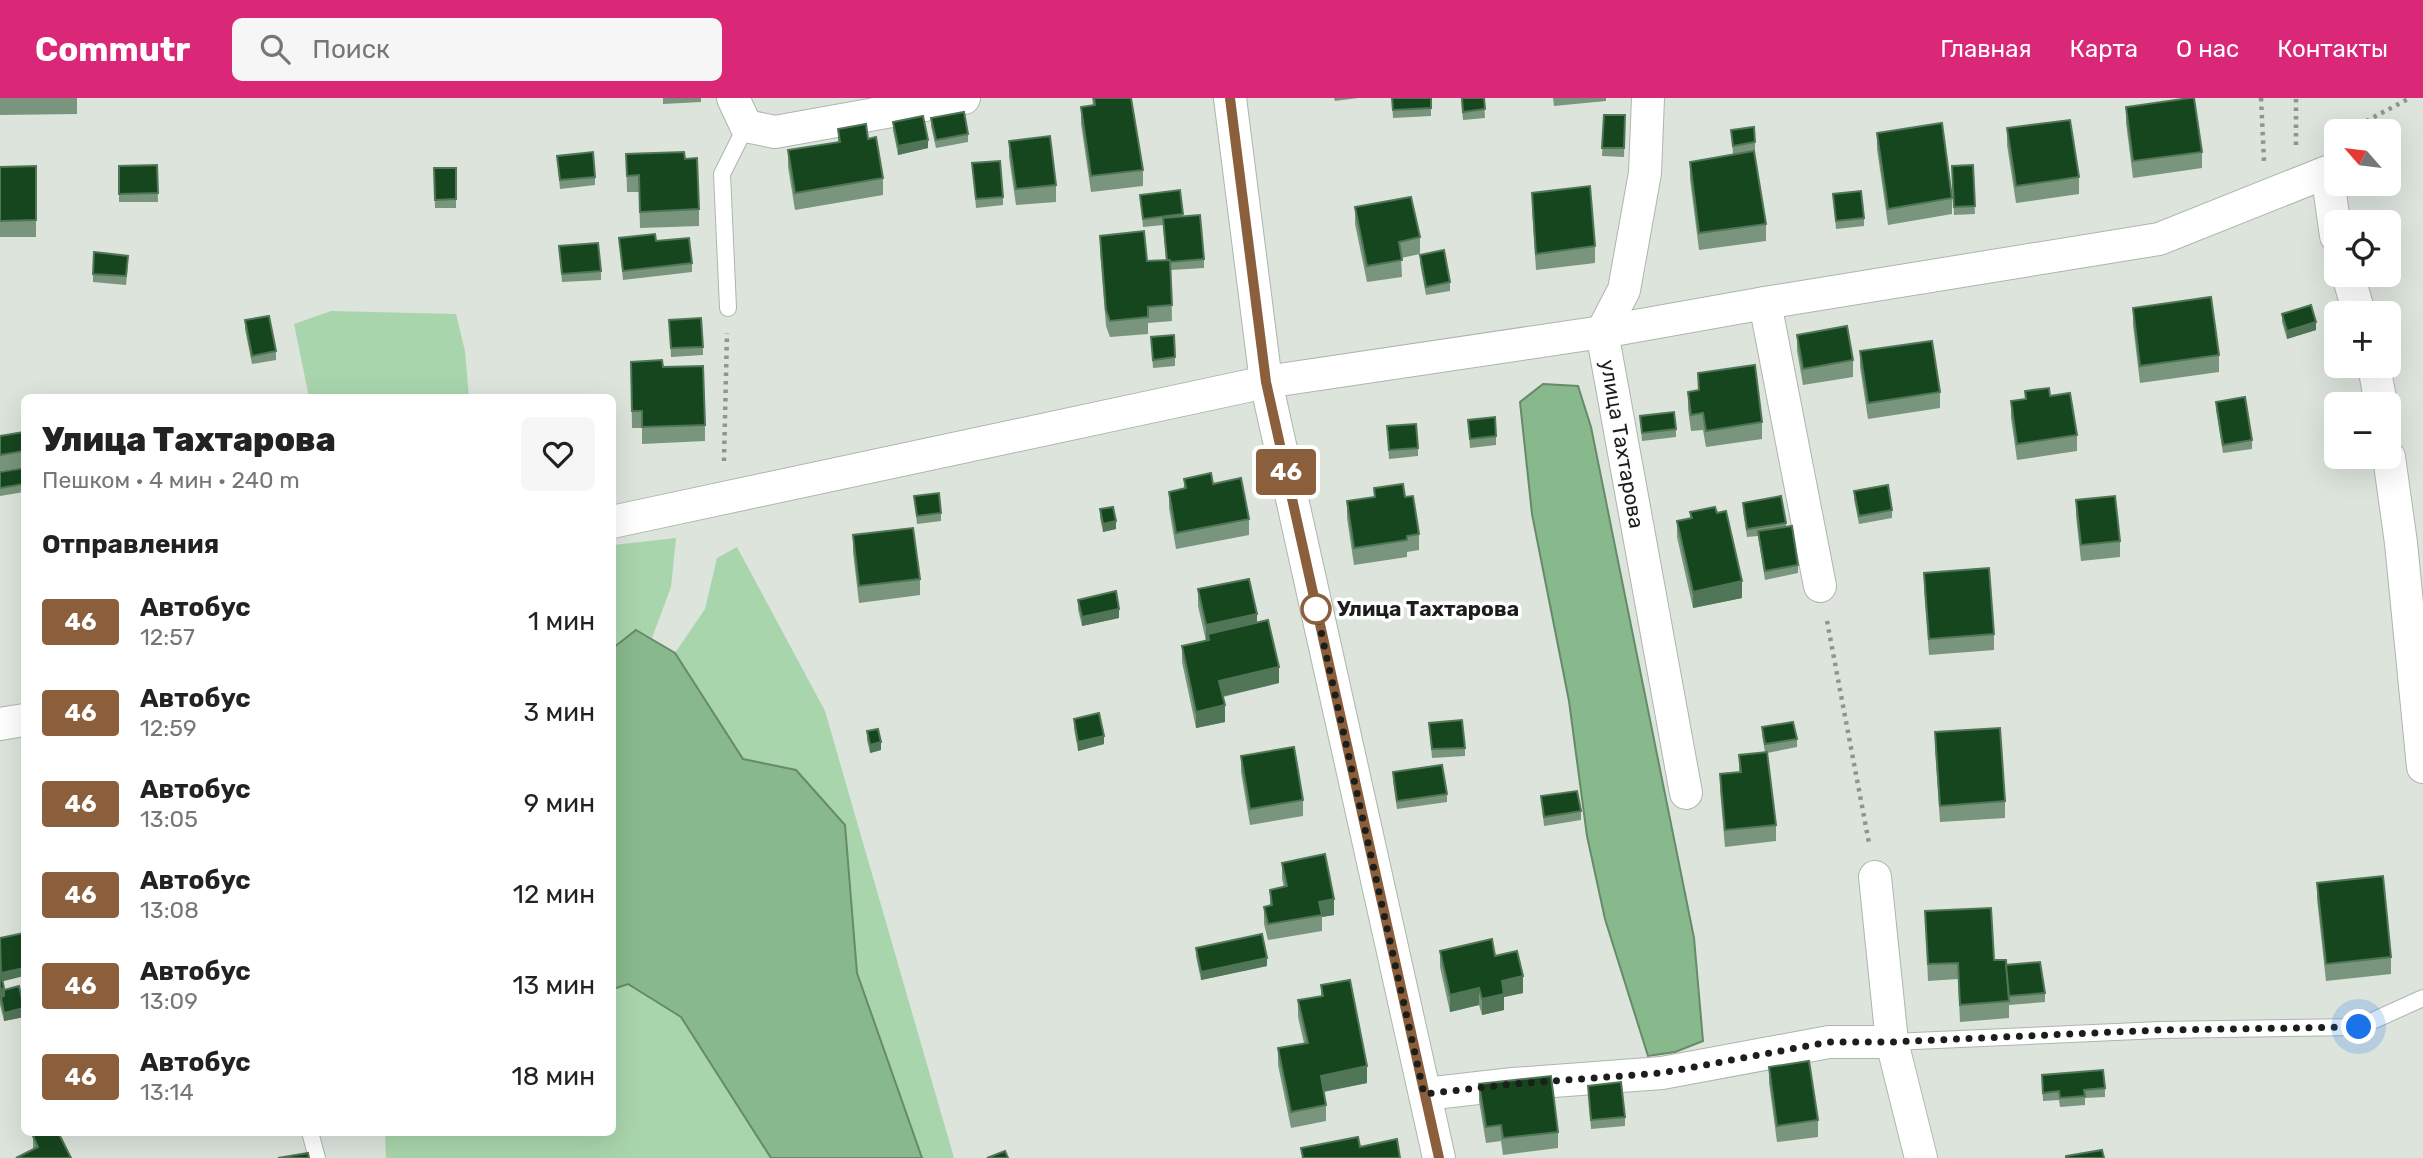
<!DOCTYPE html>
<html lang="ru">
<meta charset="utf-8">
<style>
:root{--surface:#fff;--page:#f6f6f6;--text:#222;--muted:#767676;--accent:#db2777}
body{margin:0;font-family:Rubik,sans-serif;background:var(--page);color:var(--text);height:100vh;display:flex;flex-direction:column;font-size:26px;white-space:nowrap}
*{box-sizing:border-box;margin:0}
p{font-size:23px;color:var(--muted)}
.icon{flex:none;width:38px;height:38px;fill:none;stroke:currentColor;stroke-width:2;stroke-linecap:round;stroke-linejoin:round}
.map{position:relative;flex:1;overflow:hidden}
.sheet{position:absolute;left:21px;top:296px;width:595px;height:742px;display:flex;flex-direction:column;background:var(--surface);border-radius:10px;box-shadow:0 7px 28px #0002}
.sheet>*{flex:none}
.badge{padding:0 14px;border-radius:5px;font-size:24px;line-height:46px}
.needle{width:46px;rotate:298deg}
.buttons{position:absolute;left:2324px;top:21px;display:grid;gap:14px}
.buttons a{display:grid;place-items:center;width:77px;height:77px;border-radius:10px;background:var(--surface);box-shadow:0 7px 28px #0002;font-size:35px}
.you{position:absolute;width:35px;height:35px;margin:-18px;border:5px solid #fff;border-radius:50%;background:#1a73e8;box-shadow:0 0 0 10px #1a73e833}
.map>.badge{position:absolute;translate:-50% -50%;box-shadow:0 0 0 4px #fff}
h2{padding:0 21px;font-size:26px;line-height:63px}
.round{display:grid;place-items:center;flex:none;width:74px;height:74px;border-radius:10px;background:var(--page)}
.overview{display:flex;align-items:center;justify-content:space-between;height:119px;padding:0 21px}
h1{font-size:33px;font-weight:800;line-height:52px}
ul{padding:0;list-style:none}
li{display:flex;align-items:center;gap:21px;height:91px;padding:0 21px}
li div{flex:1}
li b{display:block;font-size:26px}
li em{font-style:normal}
li .badge{min-width:77px;font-weight:700;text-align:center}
header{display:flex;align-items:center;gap:42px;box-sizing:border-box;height:98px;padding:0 35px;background:var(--accent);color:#fff}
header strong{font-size:33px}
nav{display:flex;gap:38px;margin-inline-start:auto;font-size:24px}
.search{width:490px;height:63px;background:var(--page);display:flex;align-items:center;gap:18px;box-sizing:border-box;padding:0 24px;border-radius:10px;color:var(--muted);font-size:26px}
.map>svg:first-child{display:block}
.green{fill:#a9d5ac}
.water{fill:#88b98c;stroke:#678a6a;stroke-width:2}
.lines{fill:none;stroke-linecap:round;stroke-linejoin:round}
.lane-casing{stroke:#adb6ae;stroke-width:18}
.street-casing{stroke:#adb6ae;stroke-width:34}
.path{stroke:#8f958f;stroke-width:4.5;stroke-dasharray:3.5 5;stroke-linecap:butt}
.lane{stroke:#fff;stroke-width:16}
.street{stroke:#fff;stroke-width:32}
.wall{fill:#79957d}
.shaded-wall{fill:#517557}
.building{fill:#16461e;stroke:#517557;stroke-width:2}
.line-casing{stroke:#fff;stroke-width:16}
.line{stroke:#8b5e3c;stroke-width:10}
.walk{stroke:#1b1e1b;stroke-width:7;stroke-dasharray:0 12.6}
.stop-dot{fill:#fff;stroke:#8b5e3c;stroke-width:3.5}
.labels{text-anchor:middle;stroke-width:7;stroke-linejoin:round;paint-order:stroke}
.street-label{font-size:21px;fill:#1b1e1b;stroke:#fff}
.stop-label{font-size:21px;font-weight:bold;fill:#1b1e1b;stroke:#fff;text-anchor:start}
</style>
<header>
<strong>Commutr</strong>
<div class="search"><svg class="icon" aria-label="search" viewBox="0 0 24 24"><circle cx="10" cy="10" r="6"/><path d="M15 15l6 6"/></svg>Поиск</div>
<nav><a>Главная</a><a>Карта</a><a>О нас</a><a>Контакты</a></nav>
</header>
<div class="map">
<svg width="2423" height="1060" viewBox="0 0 2423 1060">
<rect width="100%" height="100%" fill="#dce4dc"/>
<g class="green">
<path d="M331,213L456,216L465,253L469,299H309L294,226Z"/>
<path d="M676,440L671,489L652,540L636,532L613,550V447Z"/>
<path d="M737,449L825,613L954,1060H922L857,875L845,727L796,672L743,661L675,555L705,511L717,460Z"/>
<path d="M628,886L681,919L771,1060H386L385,1034H612L613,891Z"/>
</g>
<g class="water">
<path d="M1543,286L1578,288L1591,329L1694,840L1703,943L1675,954L1648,958L1605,821L1587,738L1569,603L1532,416L1520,304Z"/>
<path d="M636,532L675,555L743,661L796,672L845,727L857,875L922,1060H771L681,919L628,886L613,891V550Z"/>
</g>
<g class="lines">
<g class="lane-casing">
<g id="lane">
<path d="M728,210L722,76L746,28"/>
<path d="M1892,944L2160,932L2359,929L2423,900"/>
<path d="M310,1034L317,1060"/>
</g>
</g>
<g class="street-casing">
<g id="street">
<path d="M733,0L746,28L775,34L964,0"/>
<path d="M1230,0L1266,284L1439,1060"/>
<path d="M1648,0L1645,75L1624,192L1602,234L1686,695"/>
<path d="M2348,177L2359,215"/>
<path d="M1765,205L1820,488"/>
<path d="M2374,268L2381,306"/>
<path d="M2389,359L2401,445L2423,669"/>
<path d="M612,424L1266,284L1602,234L1765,205L2159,141L2327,74L2336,138"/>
<path d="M0,626L24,622"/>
<path d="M1875,779L1892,944"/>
<path d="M1425,996L1513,986L1662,975L1829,944H1892L1921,1060"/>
</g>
</g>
<g class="path">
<path d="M2261,0L2264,63"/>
<path d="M2353,33L2355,29L2410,0"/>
<path d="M2296,47V0"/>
<path d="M724,363L727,235"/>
<path d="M1827,523L1869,745"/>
</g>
<use href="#lane" class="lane"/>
<use href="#street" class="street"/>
</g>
<g class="wall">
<path d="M0,0H77V16L0,17Z"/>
<path d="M663,0H701V4L663,6Z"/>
<path d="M1092,0H1131L1143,72V88L1091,94L1081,26V9L1093,7Z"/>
<path d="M1334,0H1358L1335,3Z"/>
<path d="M1392,0H1431V18L1393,20Z"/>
<path d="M1461,0H1484L1485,20L1463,22Z"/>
<path d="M1553,0H1606V3L1554,8Z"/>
<path d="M2126,9L2202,54V70L2133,80L2126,25Z"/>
<path d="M1604,17H1625L1624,59L1602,58Z"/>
<path d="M931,20L968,36V44L936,50L931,28Z"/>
<path d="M893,24L928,50L898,57L893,32Z"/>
<path d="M2007,30L2079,79V96L2016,105L2007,47Z"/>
<path d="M838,31L868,41L883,80V97L795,112L788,69V52L838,44Z"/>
<path d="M1731,32L1755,44V53L1733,56Z"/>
<path d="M1877,35L1952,100V116L1888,127L1877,51Z"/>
<path d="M1009,43L1056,87V104L1016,107L1009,59Z"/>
<path d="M626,56L685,61L699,111V128L640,130L639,94H627Z"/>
<path d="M557,58L595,79V87L560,91Z"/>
<path d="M1690,64L1766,126V143L1699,152L1690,81Z"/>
<path d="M972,65L1003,99V107L976,110Z"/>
<path d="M157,67L158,104H119V68Z"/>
<path d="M1973,67L1975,116L1954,117L1952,77Z"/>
<path d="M36,68V139H0V69Z"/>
<path d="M434,70H456V110H435Z"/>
<path d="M1180,92L1183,118L1204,161V170L1171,172L1172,223L1148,225V236L1110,239L1106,228L1100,154V138L1147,163L1166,162L1163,127L1143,129L1140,97Z"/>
<path d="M1532,95L1595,148V165L1536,172L1532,111Z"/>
<path d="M1833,96L1864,120V128L1836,131Z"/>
<path d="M1355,109L1420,139V156L1401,160L1402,179L1367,184L1355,126Z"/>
<path d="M619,140L656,143L692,165V174L623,182Z"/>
<path d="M559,148L601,173V182L562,184Z"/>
<path d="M1420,157L1450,184V193L1426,197L1420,165Z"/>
<path d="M128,166L126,187L93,184V176Z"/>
<path d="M2133,210L2219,257V274L2140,285L2133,227Z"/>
<path d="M2282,216L2316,232L2287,241L2282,224Z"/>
<path d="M245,222L276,253V262L252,266L245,231Z"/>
<path d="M669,222L703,249V257L671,259Z"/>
<path d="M1797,237L1853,262V279L1803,287L1797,253Z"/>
<path d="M1151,239L1175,259V268L1153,270Z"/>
<path d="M1860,253L1940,294V310L1868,321L1860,269Z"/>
<path d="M631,264L663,269L705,327V343L642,346V330H632Z"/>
<path d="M1698,275L1762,324V341L1706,349L1703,332L1691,333L1688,311V294L1698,293Z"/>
<path d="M2025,293L2077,337V353L2017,362L2011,320V303L2025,301Z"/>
<path d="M2216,304L2252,342V351L2223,355L2216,312Z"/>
<path d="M1640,318L1676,331V339L1642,343Z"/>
<path d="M1468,322L1496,338V347L1470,350Z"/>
<path d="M1387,328L1418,350V358L1389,361Z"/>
<path d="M24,334V369L0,373V338Z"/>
<path d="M24,370V394L0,398V374Z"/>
<path d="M1184,381L1213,386L1249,421V437L1176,451L1169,410V394L1184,391Z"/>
<path d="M1374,390L1405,399L1419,436V452L1407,454V459L1354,467L1347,420V403L1374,399Z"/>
<path d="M1854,393L1892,412V420L1859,426L1854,401Z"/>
<path d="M914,398L941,415V423L917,426Z"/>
<path d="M2076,402L2120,443V459L2081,463L2076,418Z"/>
<path d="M1743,405L1786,425V429L1798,467V475L1765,482L1758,438L1747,439L1743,413Z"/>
<path d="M1100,411L1116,431L1103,434L1100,420Z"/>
<path d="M1690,414L1742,500L1693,510L1677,439V423L1690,420Z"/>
<path d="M853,437L920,481V497L859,505L853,454Z"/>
<path d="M1924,475L1994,536V552L1929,557L1924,492Z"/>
<path d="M1198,491L1257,524L1279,585L1223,599L1225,624L1196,630L1182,564V548L1206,543L1198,508Z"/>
<path d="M1078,502L1119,520L1082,528L1078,511Z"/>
<path d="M1074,621L1104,646L1078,653L1074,630Z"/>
<path d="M1429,625L1465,650V658L1432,660Z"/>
<path d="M1762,629L1797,641V649L1767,655L1776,727V743L1725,749L1720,692V676L1739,674V657L1765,654L1762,637Z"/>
<path d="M867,633L881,652L870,655L867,642Z"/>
<path d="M1935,634L2005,703V720L1940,724L1935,651Z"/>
<path d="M1241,658L1303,702V718L1250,727L1241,674Z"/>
<path d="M1393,674L1447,696V704L1397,711L1393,683Z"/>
<path d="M1541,698L1581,713V722L1544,728Z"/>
<path d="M1282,765L1334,817L1322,819V833L1268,842L1264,826V809L1270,808V792L1284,789L1282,781Z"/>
<path d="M2317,785L2391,859V876L2326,883L2317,801Z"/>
<path d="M1925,813L1994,862L2006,867L2045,895V904L2009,907V920L1960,924L1958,881L1928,883Z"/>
<path d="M0,840L4,892L24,919L4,923L0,907Z"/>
<path d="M1196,850L1267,868L1201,882L1196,858Z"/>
<path d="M1440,853L1495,858L1523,895L1504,899V912L1482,917L1479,907L1450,914L1440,869Z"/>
<path d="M1321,887L1367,985L1324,994L1326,1007V1023L1291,1030L1278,967V950L1304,945L1298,919V902L1321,898Z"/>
<path d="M1769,969L1818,1022V1039L1777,1044L1769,985Z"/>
<path d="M2042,977L2105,990V999L2085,1000V1007L2060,1009L2059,1002L2043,1003Z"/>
<path d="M1479,986L1558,1034V1050L1503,1057L1501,1043L1486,1045L1479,1003Z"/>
<path d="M1588,988L1625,1019V1028L1591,1031Z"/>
<path d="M33,1038L71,1060L33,1052Z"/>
</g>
<g class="shaded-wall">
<path d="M928,42V50L898,57V48Z"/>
<path d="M2316,224V232L2287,241V233Z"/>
<path d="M1116,423V431L1103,434V426Z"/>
<path d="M1742,483V500L1693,510V494Z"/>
<path d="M1119,511V520L1082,528V519Z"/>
<path d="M1257,516V532L1208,536V543H1206V527Z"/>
<path d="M1279,569V585L1219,599V583Z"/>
<path d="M1225,607V624L1196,630V614Z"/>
<path d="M1104,638V646L1078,653V644Z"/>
<path d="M881,644V652L870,655V647Z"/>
<path d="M1334,801V817L1322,819L1319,804Z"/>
<path d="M1267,860V868L1201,882V874Z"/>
<path d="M24,870V878L0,884V875Z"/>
<path d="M1523,878V895L1504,899V912L1482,917V901L1502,883Z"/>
<path d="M4,890V906L1,899L0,907V891Z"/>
<path d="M1479,890V907L1450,914V897Z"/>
<path d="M24,910V919L4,923V915Z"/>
<path d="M1367,968V985L1321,994V978Z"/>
</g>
<g class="building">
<path d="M1094,0H1131L1143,72L1091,78L1081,9L1095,7Z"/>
<path d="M1392,0H1431V10L1393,12Z"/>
<path d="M1462,0H1484L1485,11L1463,14Z"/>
<path d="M2190,0H2194L2202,54L2133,63L2126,9Z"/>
<path d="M964,14L968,36L936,42L931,20Z"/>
<path d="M1604,17H1625L1624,50H1602Z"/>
<path d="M923,18L928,42L898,48L893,24Z"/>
<path d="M2070,22L2079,79L2016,88L2007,30Z"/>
<path d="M1942,25L1952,100L1888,111L1877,35Z"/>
<path d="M866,26L868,41L876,39L883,80L795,95L788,52L840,44L838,31Z"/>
<path d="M1754,29L1755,44L1733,48L1731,32Z"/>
<path d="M1050,38L1056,87L1016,91L1009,43Z"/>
<path d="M1754,53L1766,126L1699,135L1690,64Z"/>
<path d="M593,54L595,79L560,82L557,58Z"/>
<path d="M684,54L685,61L697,60L699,111L640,114L639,77L627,78L626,56Z"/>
<path d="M1000,63L1003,99L976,101L972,65Z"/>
<path d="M157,67L158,95L119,96V68Z"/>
<path d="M1973,67L1975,108L1954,109L1952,68Z"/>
<path d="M36,68V122L0,123V69Z"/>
<path d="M434,70H456V101L435,102Z"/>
<path d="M1590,88L1595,148L1536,156L1532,95Z"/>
<path d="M1180,92L1183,116L1143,121L1140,97Z"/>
<path d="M1861,93L1864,120L1836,123L1833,96Z"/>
<path d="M1411,99L1420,139L1399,144L1402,162L1367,168L1355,109Z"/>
<path d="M1200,117L1204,161L1170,164V162H1167L1163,120Z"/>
<path d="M1144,133L1147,163L1170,162L1172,207L1148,209V219L1110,223L1106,212L1100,138Z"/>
<path d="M655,136L656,143L689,140L692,165L623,173L619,140Z"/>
<path d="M598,145L601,173L562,176L559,148Z"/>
<path d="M1444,152L1450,184L1426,189L1420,157Z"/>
<path d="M94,154L128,158L126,178L93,176Z"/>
<path d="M2211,199L2219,257L2140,268L2133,210Z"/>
<path d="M2311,207L2316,224L2287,233L2282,216Z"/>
<path d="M269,218L276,253L252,258L245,222Z"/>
<path d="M701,220L703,249L671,250L669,222Z"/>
<path d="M1847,228L1853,262L1803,271L1797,237Z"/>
<path d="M1174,237L1175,259L1153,262L1151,239Z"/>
<path d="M1932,243L1940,294L1868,305L1860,253Z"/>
<path d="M662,262L663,269L703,268L705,327L642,329V313H632L631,264Z"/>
<path d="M1755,267L1762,324L1706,333L1703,315L1691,317L1688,294L1699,292L1698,275Z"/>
<path d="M2049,290L2050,298L2070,295L2077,337L2017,346L2011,303L2026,301L2025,293Z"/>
<path d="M2245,299L2252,342L2223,347L2216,304Z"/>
<path d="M1674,314L1676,331L1642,335L1640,318Z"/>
<path d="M1495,319L1496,338L1470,341L1468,322Z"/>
<path d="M1416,326L1418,350L1389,352L1387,328Z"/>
<path d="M24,334V353L0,357V338Z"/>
<path d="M24,370V386L0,390V374Z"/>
<path d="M1211,375L1213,386L1241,380L1249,421L1176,435L1169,394L1186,390L1184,381Z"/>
<path d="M1403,386L1405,399L1413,398L1419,436L1407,438V442L1354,450L1347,403L1375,399L1374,390Z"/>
<path d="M1888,387L1892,412L1859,418L1854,393Z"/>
<path d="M939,395L941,415L917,418L914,398Z"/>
<path d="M1781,398L1786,425L1747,431L1743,405Z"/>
<path d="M2115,398L2120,443L2081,447L2076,402Z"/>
<path d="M1113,409L1116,423L1103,426L1100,411Z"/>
<path d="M1715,409L1717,415L1726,413L1742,483L1693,494L1677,423L1692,420L1690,414Z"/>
<path d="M1792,428L1798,467L1765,473L1758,433Z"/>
<path d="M913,430L920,481L859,488L853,437Z"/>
<path d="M1989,470L1994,536L1929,541L1924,475Z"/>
<path d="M1249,481L1257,516L1206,527L1198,491Z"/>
<path d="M1116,493L1119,511L1082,519L1078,502Z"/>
<path d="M1268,522L1279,569L1219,583L1225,607L1196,614L1182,548L1209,542L1208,536Z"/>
<path d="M1099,615L1104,638L1078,644L1074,621Z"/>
<path d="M1462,622L1465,650L1432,651L1429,625Z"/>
<path d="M1793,624L1797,641L1765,646L1762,629Z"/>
<path d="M2000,630L2005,703L1940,708L1935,634Z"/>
<path d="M878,631L881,644L870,647L867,633Z"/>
<path d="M1294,649L1303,702L1250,711L1241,658Z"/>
<path d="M1767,654L1776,727L1725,732L1720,676L1741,674L1739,657Z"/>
<path d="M1442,667L1447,696L1397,703L1393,674Z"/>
<path d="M1577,693L1581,713L1544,719L1541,698Z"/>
<path d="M1325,756L1334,801L1319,804L1322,817L1268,826L1264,809L1272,807L1270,792L1287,788L1282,765Z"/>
<path d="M2383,778L2391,859L2326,866L2317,785Z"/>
<path d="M1991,810L1994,862H2006L2009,903L1960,907L1958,865L1928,866L1925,813Z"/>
<path d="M24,835V870L1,875L0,840Z"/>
<path d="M1262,836L1267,860L1201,874L1196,850Z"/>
<path d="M1492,841L1495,858L1517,853L1523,878L1502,883L1504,896L1482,901L1479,890L1450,897L1440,853Z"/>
<path d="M2040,864L2045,895L2009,898L2006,867Z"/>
<path d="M0,872L4,890L0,891Z"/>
<path d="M1350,882L1367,968L1321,978L1326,1007L1291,1014L1278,950L1308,945L1298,902L1323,898L1321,887Z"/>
<path d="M19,888L24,910L4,915L1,899L4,898V892Z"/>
<path d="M1809,963L1818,1022L1777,1028L1769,969Z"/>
<path d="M2103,972L2105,990L2084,992L2085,998L2060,1000L2059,993L2043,995L2042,977Z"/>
<path d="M1551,978L1558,1034L1503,1040L1501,1027L1486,1029L1479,986Z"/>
<path d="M1621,984L1625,1019L1591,1022L1588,988Z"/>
<path d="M44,1034H58L71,1060H16L38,1049L33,1038Z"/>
<path d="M1358,1039L1360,1049L1397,1041L1400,1060H1303L1301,1050Z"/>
<path d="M2102,1052L2104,1060H2066V1058Z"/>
<path d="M1005,1053L1008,1060H987Z"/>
<path d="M308,1055L309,1060H278Z"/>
</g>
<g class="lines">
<g class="line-casing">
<path id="line" d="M1230,0L1266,284L1439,1060"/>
</g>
<use href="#line" class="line"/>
<path class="walk" d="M1316,511L1424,996L1513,986L1662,975L1829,944H1892L2160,932L2359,929"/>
</g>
<circle class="stop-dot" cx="1316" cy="511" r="14"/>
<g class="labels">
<g class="street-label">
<text transform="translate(1622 346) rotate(80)" y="7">улица Тахтарова</text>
</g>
<g class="stop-label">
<text x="1337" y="518">Улица Тахтарова</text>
</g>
</g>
</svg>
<div class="buttons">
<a><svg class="needle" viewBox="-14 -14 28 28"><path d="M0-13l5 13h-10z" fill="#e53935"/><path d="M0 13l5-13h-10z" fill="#767676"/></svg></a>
<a><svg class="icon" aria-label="locate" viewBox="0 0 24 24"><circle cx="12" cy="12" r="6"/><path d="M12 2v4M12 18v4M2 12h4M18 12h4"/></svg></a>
<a>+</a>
<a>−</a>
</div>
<div class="you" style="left:2359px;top:929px"></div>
<b class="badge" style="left:1286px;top:374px;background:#8b5e3c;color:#fff">46</b>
<section class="sheet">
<div class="overview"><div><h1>Улица Тахтарова</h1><p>Пешком · 4 мин · 240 m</p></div><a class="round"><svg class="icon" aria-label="heart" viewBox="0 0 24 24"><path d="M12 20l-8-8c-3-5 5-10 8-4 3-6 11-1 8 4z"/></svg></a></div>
<h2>Отправления</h2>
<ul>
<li><span class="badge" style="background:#8b5e3c;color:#fff">46</span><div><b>Автобус</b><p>12:57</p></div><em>1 мин</em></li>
<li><span class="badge" style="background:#8b5e3c;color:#fff">46</span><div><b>Автобус</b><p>12:59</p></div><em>3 мин</em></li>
<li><span class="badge" style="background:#8b5e3c;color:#fff">46</span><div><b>Автобус</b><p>13:05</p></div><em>9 мин</em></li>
<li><span class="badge" style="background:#8b5e3c;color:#fff">46</span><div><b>Автобус</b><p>13:08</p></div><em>12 мин</em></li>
<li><span class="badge" style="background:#8b5e3c;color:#fff">46</span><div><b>Автобус</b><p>13:09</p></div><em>13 мин</em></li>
<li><span class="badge" style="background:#8b5e3c;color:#fff">46</span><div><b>Автобус</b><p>13:14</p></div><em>18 мин</em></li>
</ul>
</section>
</div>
